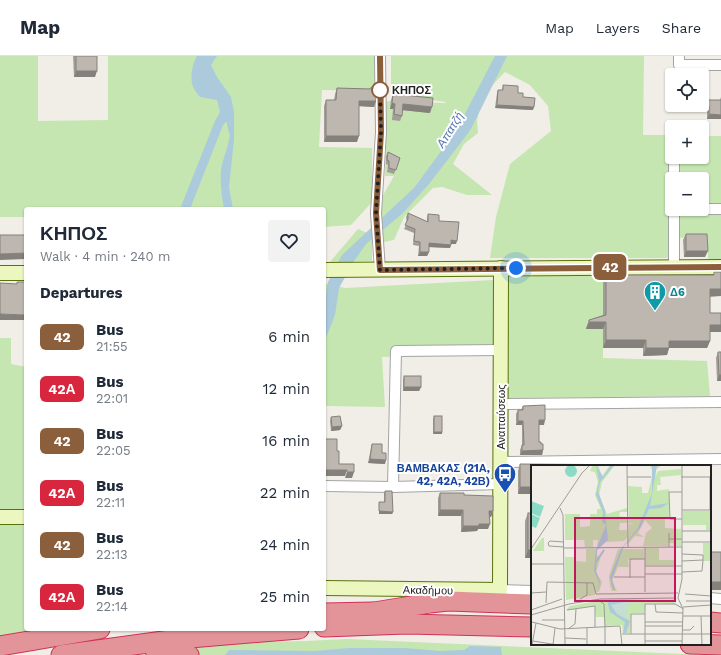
<!DOCTYPE html>
<meta charset="utf-8">
<style>
:root{--surface:#fff;--page:#f2f2f3;--text:#1f2937;--muted:#747a83;--line:#e0e1e3}
body{margin:0;font-family:"Work Sans",sans-serif;background:var(--page);color:var(--text);height:100vh;display:flex;flex-direction:column;font-size:15px;white-space:nowrap}
*{box-sizing:border-box;margin:0}
p{font-size:13px;color:var(--muted)}
.icon{flex:none;width:22px;height:22px;fill:none;stroke:currentColor;stroke-width:2;stroke-linecap:round;stroke-linejoin:round}
.map{position:relative;flex:1;overflow:hidden}
.details{position:absolute;left:24px;top:151px;width:302px;height:424px;display:flex;flex-direction:column;background:var(--surface);border-radius:4px;box-shadow:0 1px 3px #0004}
.details>*{flex:none}
.badge{padding:0 8px;border-radius:6px;font-size:14px;line-height:26px}
.buttons{position:absolute;left:665px;top:12px;display:grid;gap:8px}
.buttons a{display:grid;place-items:center;width:44px;height:44px;border-radius:4px;background:var(--surface);box-shadow:0 1px 3px #0004;font-size:20px}
.you{position:absolute;width:20px;height:20px;margin:-10px;border:3px solid #fff;border-radius:50%;background:#1a73e8;box-shadow:0 0 0 6px #1a73e833}
.map>.badge{position:absolute;translate:-50% -50%;box-shadow:0 0 0 2px #fff}
h2{padding:0 16px;font-size:15px;line-height:36px}
.round{display:grid;place-items:center;flex:none;width:42px;height:42px;border-radius:4px;background:var(--page)}
.head{display:flex;align-items:center;justify-content:space-between;height:68px;padding:0 16px}
h1{font-size:19px;font-weight:700;line-height:30px}
ul{padding:0;list-style:none}
li{display:flex;align-items:center;gap:12px;height:52px;padding:0 16px}
li div{flex:1}
li b{display:block;font-size:15px}
li em{font-style:normal}
li .badge{min-width:44px;font-weight:700;text-align:center}
header{display:flex;align-items:center;gap:24px;box-sizing:border-box;height:56px;padding:0 20px;background:var(--surface);border-bottom:1px solid var(--line)}
header strong{font-size:19px}
nav{display:flex;gap:22px;margin-inline-start:auto;font-size:14px}
.map>svg:first-child{display:block}
.grass{fill:#c5e6b1;fill-rule:evenodd}
.water{fill:#abcadb}
.lines{fill:none;stroke-linecap:round;stroke-linejoin:round}
.stream{stroke:#abcadb;stroke-width:2.5}
.street-casing{stroke:#a4a4a4;stroke-width:12}
.secondary-casing{stroke:#5b720c;stroke-width:16}
.highway-casing{stroke:#d03255;stroke-width:21}
.street{stroke:#fff;stroke-width:10}
.secondary{stroke:#ecf6bf;stroke-width:14}
.highway{stroke:#e29499;stroke-width:19}
.wall{fill:#a39d97}
.shaded-wall{fill:#84807b}
.building{fill:#bdb7b0;stroke:#84807b}
.line-casing{stroke:#fff;stroke-width:9}
.line{stroke:#8b5e3c;stroke-width:6}
.walk{stroke:#202020;stroke-width:4;stroke-dasharray:0 7.2}
.stop-dot{fill:#fff;stroke:#8b5e3c;stroke-width:2}
.labels{text-anchor:middle;stroke-width:4;stroke-linejoin:round;paint-order:stroke}
.stop-label{font-size:11px;font-weight:bold;fill:#202020;stroke:#fff;text-anchor:start}
.culture-label{font-size:11px;font-weight:bold;fill:#0d838f;stroke:#fff;text-anchor:start}
.street-label{font-size:11px;fill:#202020;stroke:#fff}
.transit-label{font-size:11px;font-weight:bold;fill:#164399;stroke:#fff;text-anchor:end}
.water-label{font-size:12px;font-style:italic;fill:#5273aa;stroke:#fff}
.inset-river{fill:none;stroke:#abcadb;stroke-width:2}
.inset-road{fill:none;stroke:#9d9c97;stroke-width:1}
.view{fill:#c2185b;fill-opacity:0.15;stroke:#c2185b;stroke-width:2}
.inset-edge{fill:none;stroke:#202020;stroke-width:2}
</style>
<header>
<strong>Map</strong>
<nav><a>Map</a><a>Layers</a><a>Share</a></nav>
</header>
<div class="map">
<svg width="721" height="599" viewBox="0 0 721 599">
<rect width="100%" height="100%" fill="#f0eee7"/>
<g class="grass">
<path d="M0,0H38V65L108,64V0H376L377,35L322,34L319,91L372,92V146L351,169L324,171V153H26V161H0Z"/>
<path d="M391,0H644L643,79H672V101H702V80H721V203H708V181L670,182L669,202H490L496,161L510,108L551,75L548,50L530,29L505,16L482,40L477,65L478,77L464,88L453,108L492,139H467L442,131L433,132L404,161L394,184L379,187L382,141L394,120H385L386,45L445,47L446,46L391,38ZM672,123H702V153H672Z"/>
<path d="M358,173L372,179V205L330,206Z"/>
<path d="M603,218V302L707,305L710,340L506,342L505,221Z"/>
<path d="M493,224V299L382,301L385,351L324,350V227L345,232Z"/>
<path d="M0,282H11V308L26,311V573H51L0,582Z"/>
<path d="M347,583L706,599H200L192,590L251,586L306,585Z"/>
</g>
<g class="water">
<path d="M197,0H217L211,9L217,21L231,41L234,56V84L229,131L233,153H224C222,141 220,128 221,115C224,95 233,86 229,63L223,69L190,153H180L215,65L220,56L217,44L200,41C198,38 196,36 194,33C189,23 192,9 197,0Z"/>
<path d="M495,0H507L471,73L456,93L429,128L403,157L366,188L354,205L339,232L335,259L324,287V251L328,226L342,199L414,132L456,75Z"/>
<path d="M470,590L501,591L502,599H225L229,594L315,595L349,592H405L440,595L464,594Z"/>
</g>
<g class="lines">
<path class="stream" d="M227,61L230,76"/>
<g class="street-casing">
<g id="street">
<path d="M679,0V9H721"/>
<path d="M674,109V123"/>
<path d="M674,155L683,153H721"/>
<path d="M674,211V153"/>
<path d="M380,214L376,157L381,76L380,0"/>
<path d="M501,348L721,346"/>
<path d="M500,406L721,403"/>
<path d="M324,430L393,431L500,428"/>
<path d="M393,431L396,295L501,294"/>
<path d="M500,534L532,535"/>
<path d="M710,542L721,543"/>
</g>
</g>
<g class="secondary-casing">
<g id="secondary">
<path d="M324,214L721,211"/>
<path d="M0,217H26"/>
<path d="M0,461H26"/>
<path d="M324,532L500,534L501,212"/>
</g>
</g>
<g class="highway-casing">
<g id="highway">
<path d="M374,556L430,547L448,545L532,548"/>
<path d="M324,557L373,556"/>
<path d="M710,566L721,567"/>
<path d="M324,571L407,568L532,571"/>
<path d="M690,588L721,589"/>
<path d="M0,590L100,573"/>
<path d="M155,594L178,595L189,599"/>
<path d="M61,599L178,583L299,573"/>
</g>
</g>
<use href="#street" class="street"/>
<use href="#secondary" class="secondary"/>
<use href="#highway" class="highway"/>
</g>
<g class="wall">
<path d="M73,0H97L95,21H74Z"/>
<path d="M503,29L518,37L523,41L533,54L495,52L497,37L498,34H502Z"/>
<path d="M337,32L370,33V32L376,45L374,51L359,50L357,86H324V50L326,44H334L335,38Z"/>
<path d="M393,38L430,57L402,54V60L400,65L392,64L393,53H390L391,44Z"/>
<path d="M721,41V63H707V55H700V49L720,44Z"/>
<path d="M388,96L400,102L394,118L387,116L388,109L386,108V100Z"/>
<path d="M408,157L427,166V162L428,158L439,165L456,188H451L450,192L429,191V196L427,200H418L419,190L413,189L414,177L404,173L407,167L406,161Z"/>
<path d="M686,178L705,201H684L683,184Z"/>
<path d="M714,216H721L710,241V285L707,292H669L667,299L643,300V292H603V273H586V272L589,264L603,259V226L606,219H714Z"/>
<path d="M718,296L721,325H717L716,302Z"/>
<path d="M404,320L421,331L419,335H403V324Z"/>
<path d="M523,350L544,369H539V386L541,388L543,394L542,399H520V394L522,389V369H516V358L518,354H521Z"/>
<path d="M434,360L442,376V378H433V363Z"/>
<path d="M331,361L342,370L340,374L331,375L330,365Z"/>
<path d="M372,388L382,397L385,408L368,407L371,392Z"/>
<path d="M520,408L653,410L518,438V415Z"/>
<path d="M385,435L393,456L392,458H379V446H384V437Z"/>
<path d="M440,437L464,439L493,455L491,461H489L488,473H478L477,475L461,476V460H438V442Z"/>
<path d="M528,457H532V502H525V465Z"/>
</g>
<g class="shaded-wall">
<path d="M76,15H97L95,21H74Z"/>
<path d="M359,45H376L374,51L357,50Z"/>
<path d="M392,47L395,48L393,53H390Z"/>
<path d="M403,48L432,51L430,57L401,54Z"/>
<path d="M497,49L534,51L533,54L495,52Z"/>
<path d="M702,50H709L707,55H700Z"/>
<path d="M709,58L721,59V63H707Z"/>
<path d="M326,80H359L357,86H324Z"/>
<path d="M451,184L457,185L456,188H450Z"/>
<path d="M429,187L451,189L450,192L428,191Z"/>
<path d="M686,195H708L705,201H684Z"/>
<path d="M420,196H429L427,200H418Z"/>
<path d="M26,197V203L0,204V198Z"/>
<path d="M710,233H721V240L707,241Z"/>
<path d="M0,258L26,259V264H0Z"/>
<path d="M589,266H606L603,273H586Z"/>
<path d="M710,269H721V276H707Z"/>
<path d="M606,284H646L643,292H603Z"/>
<path d="M669,285H710L707,292H669L667,299L643,300L646,292Z"/>
<path d="M719,319H721V325H717Z"/>
<path d="M404,331H421L419,335H403Z"/>
<path d="M539,364H545L544,369H537Z"/>
<path d="M518,365H523L522,369H516Z"/>
<path d="M342,370L340,374L331,375L332,371Z"/>
<path d="M434,376H442V378H433Z"/>
<path d="M543,394L542,399H520L522,395Z"/>
<path d="M370,403L386,404L385,408L368,407Z"/>
<path d="M324,414H347L345,420H324Z"/>
<path d="M347,416H354L352,422H345Z"/>
<path d="M520,431H532V438H518Z"/>
<path d="M440,454H463L461,460H438Z"/>
<path d="M379,455L393,456L392,458H379Z"/>
<path d="M489,455H493L491,461H487Z"/>
<path d="M479,468H490L488,473H478L477,475L461,476L463,470Z"/>
<path d="M528,494H532V502H525Z"/>
<rect x="710" y="526" width="11" height="8"/>
</g>
<g class="building">
<rect x="76" y="0" width="21" height="15"/>
<path d="M503,29L518,30V37H523V41L535,42L534,51L497,49L498,34H503Z"/>
<path d="M337,32L370,33V32H376V45H359V80H326V44H336Z"/>
<path d="M393,38L433,42L432,51L403,48L402,60L394,58L395,48L392,47Z"/>
<path d="M702,44H721V59L709,58V50H702Z"/>
<path d="M388,96L400,102L396,114L389,112V105L387,104Z"/>
<path d="M408,157L428,166V158L439,159V165L459,166L457,185L451,184V189L429,187V196H420V186L414,185L415,173L405,169L408,163Z"/>
<path d="M686,178H707L708,195H686Z"/>
<path d="M0,179H26V197L0,198Z"/>
<path d="M714,216H721V233H710V257H721V269H710V285H669V292H646V284H606V266H589V264L606,259V219H714Z"/>
<path d="M17,226H26V259L0,258V227L17,228Z"/>
<path d="M718,296H721V319H719Z"/>
<rect x="404" y="320" width="17" height="11"/>
<path d="M545,349V364H539V386H541V388H543V394L522,395V389H524L523,365H518V354H523V350Z"/>
<path d="M340,360L342,370L332,371L331,361Z"/>
<rect x="434" y="360" width="8" height="16"/>
<path d="M324,383H337V395H339V408H354V416H347V414H324Z"/>
<path d="M372,388H382V397H386V404L370,403Z"/>
<path d="M520,408L653,409V410H532V431H520Z"/>
<path d="M385,435H392L393,456L379,455V446H385Z"/>
<path d="M440,437H464V439L493,440V455H489L490,468H479V470H463V454H440Z"/>
<rect x="528" y="457" width="4" height="37"/>
<rect x="710" y="496" width="11" height="30"/>
</g>
<g class="lines">
<g class="line-casing">
<path id="line" d="M380,0L381,76L376,157L380,214L721,211"/>
</g>
<use href="#line" class="line"/>
<path class="walk" d="M380,34L381,76L376,157L380,214L516,212"/>
</g>
<defs>
<g id="building-pin" transform="scale(1.15)"><path d="M0 17L-7.5 6A9.5 9.5 0 1 1 7.5 6Z" fill="#0f9aa8" stroke="#fff"/><path d="M-4-6H4V6H1V3H-1V6H-4ZM-2.5-4.3h1.7v1.8h-1.7ZM.8-4.3h1.7v1.8H.8ZM-2.5-1h1.7V.8h-1.7ZM.8-1h1.7V.8H.8Z" fill="#fff"/></g>
<g id="bus-pin" transform="scale(1.15)"><path d="M0 17L-7.5 6A9.5 9.5 0 1 1 7.5 6Z" fill="#1a4fb4" stroke="#fff"/><path d="M-5-6H5V4H4V6H2V4H-2V6H-4V4H-5ZM-3.5-4V0h7V-4ZM-3.5 1.2v1.5H-2V1.2ZM2 1.2v1.5H3.5V1.2Z" fill="#fff"/></g>
</defs>
<g fill-rule="evenodd">
<use href="#building-pin" x="655" y="236"/>
<use href="#bus-pin" x="505" y="418"/>
</g>
<circle class="stop-dot" cx="380" cy="34" r="8"/>
<g class="labels">
<g class="stop-label">
<text x="392" y="38">ΚΗΠΟΣ</text>
</g>
<g class="culture-label">
<text x="670" y="240">Δ6</text>
</g>
<g class="street-label">
<text transform="translate(501 361) rotate(-90)" y="4">Αναπαύσεως</text>
<text transform="translate(428 534) rotate(1)" y="4">Ακαδήμου</text>
</g>
<g class="transit-label">
<text x="490" y="416">ΒΑΜΒΑΚΑΣ (21Α,<tspan x="490" dy="13">42, 42Α, 42Β)</tspan></text>
</g>
<g class="water-label">
<text transform="translate(450 74) rotate(-58)" y="4">Απατζή</text>
</g>
</g>
<g transform="translate(531 409)">
<rect width="180" height="180" fill="#f0eee7"/>
<path d="M62,0H67L71,11L79,0H84L71,17L68,30L76,49L96,43V47H89L88,51L96,52V58H89L88,65H96V73L93,76L76,77L74,75L70,81H66L67,75H62V82H54L53,75H34V49H49V62L59,61V49H66V44H70L64,30L67,17L64,7L59,6ZM113,0H130L125,5L124,12L127,6L150,4V10L129,12L130,20H126V26L138,24V52H134V63L150,64V81H143L142,78H137V81H112L115,68L121,63L114,55L107,68L113,72L104,71L97,79L98,59H103L98,58L97,21L111,22V28H117L122,7L119,1ZM152,46H180V65H175V60H152ZM11,73H13V86H2ZM172,78H180V96H172ZM114,83H128V95H143V100H114ZM55,84H66V91H70L65,107L71,117L68,127H65L64,130L35,135L34,92H45V96L55,97ZM87,84H113V94L97,95L98,102H87L81,116L86,126H81L79,121L78,111ZM92,134L144,136L145,139L115,138L113,148H100L99,168H92L91,160L74,161L71,135ZM66,136L71,138L73,152H65L64,141L35,145L39,141Z" fill="#c5e6b1"/>
<path d="M93,137L104,138L95,141L96,154L86,149L80,140Z" fill="#c5ddd5"/>
<path d="M34 6a6 6 0 1 1 12 0a6 6 0 1 1-12 0ZM0,36L13,41L9,52L0,48ZM0,49L9,53L5,63L0,61Z" fill="#8bdac5"/>
<path d="M65,0L72,12L80,0H83L69,17L67,26L74,46L77,75L66,85L65,106L69,117L67,127L68,118L63,105L65,85L75,60L71,57L72,47L65,30L68,16ZM121,0H126L119,41L138,38L130,43L118,44L109,63L93,81L81,114L84,125H82L79,112L90,84L107,63L121,28ZM76,135H114V137H93L80,140L86,149L99,156L95,168H92L94,157L79,147Z" fill="#abcadb"/>
<path class="inset-river" d="M65,97L73,85"/>
<path class="inset-road" d="M96,0L97,82M151,0V114L147,133L152,144M96,12H120M150,12H180M151,27H138L139,54H151M29,43L32,50L34,180M151,45H179V12M151,66H180M138,68V82M138,74H151M33,77L19,76L17,78L18,81L33,82M151,77H180M33,83L151,82M0,84L51,8L59,0M151,89L172,90V95L171,106L151,107M151,96L172,95M0,99H33M114,101H151M114,109H151M83,112H114M99,113V94H114M114,127V82M0,128L15,127M154,129L180,131M49,134L56,130V118M67,135L73,139L74,162M155,136H180M15,138L16,117L62,118L65,129L147,128M124,139L125,147L152,148M152,142L180,140M0,145L31,134M36,145L64,141V162M0,150L38,139L69,134L145,133M152,151H180M170,151L171,180M11,155H34M1,157L29,164L89,161L91,180M114,157H152M114,161H151M74,162V180M37,164L44,159L45,144M151,165H159L163,161M91,169H180M100,169V149H114M34,173L55,174M2,176L27,180M114,176H151M1,180L5,158M22,180L24,163M56,180V162M114,180V139H144L151,143M151,180L152,143"/>
<path class="view" d="M44,53H144V136H44Z"/>
<rect width="180" height="180" class="inset-edge"/>
</g>
</svg>
<div class="buttons">
<a><svg class="icon" aria-label="locate" viewBox="0 0 24 24"><circle cx="12" cy="12" r="6"/><path d="M12 2v4M12 18v4M2 12h4M18 12h4"/></svg></a>
<a>+</a>
<a>−</a>
</div>
<div class="you" style="left:516px;top:212px"></div>
<b class="badge" style="left:610px;top:211px;background:#8b5e3c;color:#fff">42</b>
<section class="details">
<div class="head"><div><h1>ΚΗΠΟΣ</h1><p>Walk · 4 min · 240 m</p></div><a class="round"><svg class="icon" aria-label="heart" viewBox="0 0 24 24"><path d="M12 20l-8-8c-3-5 5-10 8-4 3-6 11-1 8 4z"/></svg></a></div>
<h2>Departures</h2>
<ul>
<li><span class="badge" style="background:#8b5e3c;color:#fff">42</span><div><b>Bus</b><p>21:55</p></div><em>6 min</em></li>
<li><span class="badge" style="background:#d7263d;color:#fff">42Α</span><div><b>Bus</b><p>22:01</p></div><em>12 min</em></li>
<li><span class="badge" style="background:#8b5e3c;color:#fff">42</span><div><b>Bus</b><p>22:05</p></div><em>16 min</em></li>
<li><span class="badge" style="background:#d7263d;color:#fff">42Α</span><div><b>Bus</b><p>22:11</p></div><em>22 min</em></li>
<li><span class="badge" style="background:#8b5e3c;color:#fff">42</span><div><b>Bus</b><p>22:13</p></div><em>24 min</em></li>
<li><span class="badge" style="background:#d7263d;color:#fff">42Α</span><div><b>Bus</b><p>22:14</p></div><em>25 min</em></li>
</ul>
</section>
</div>
